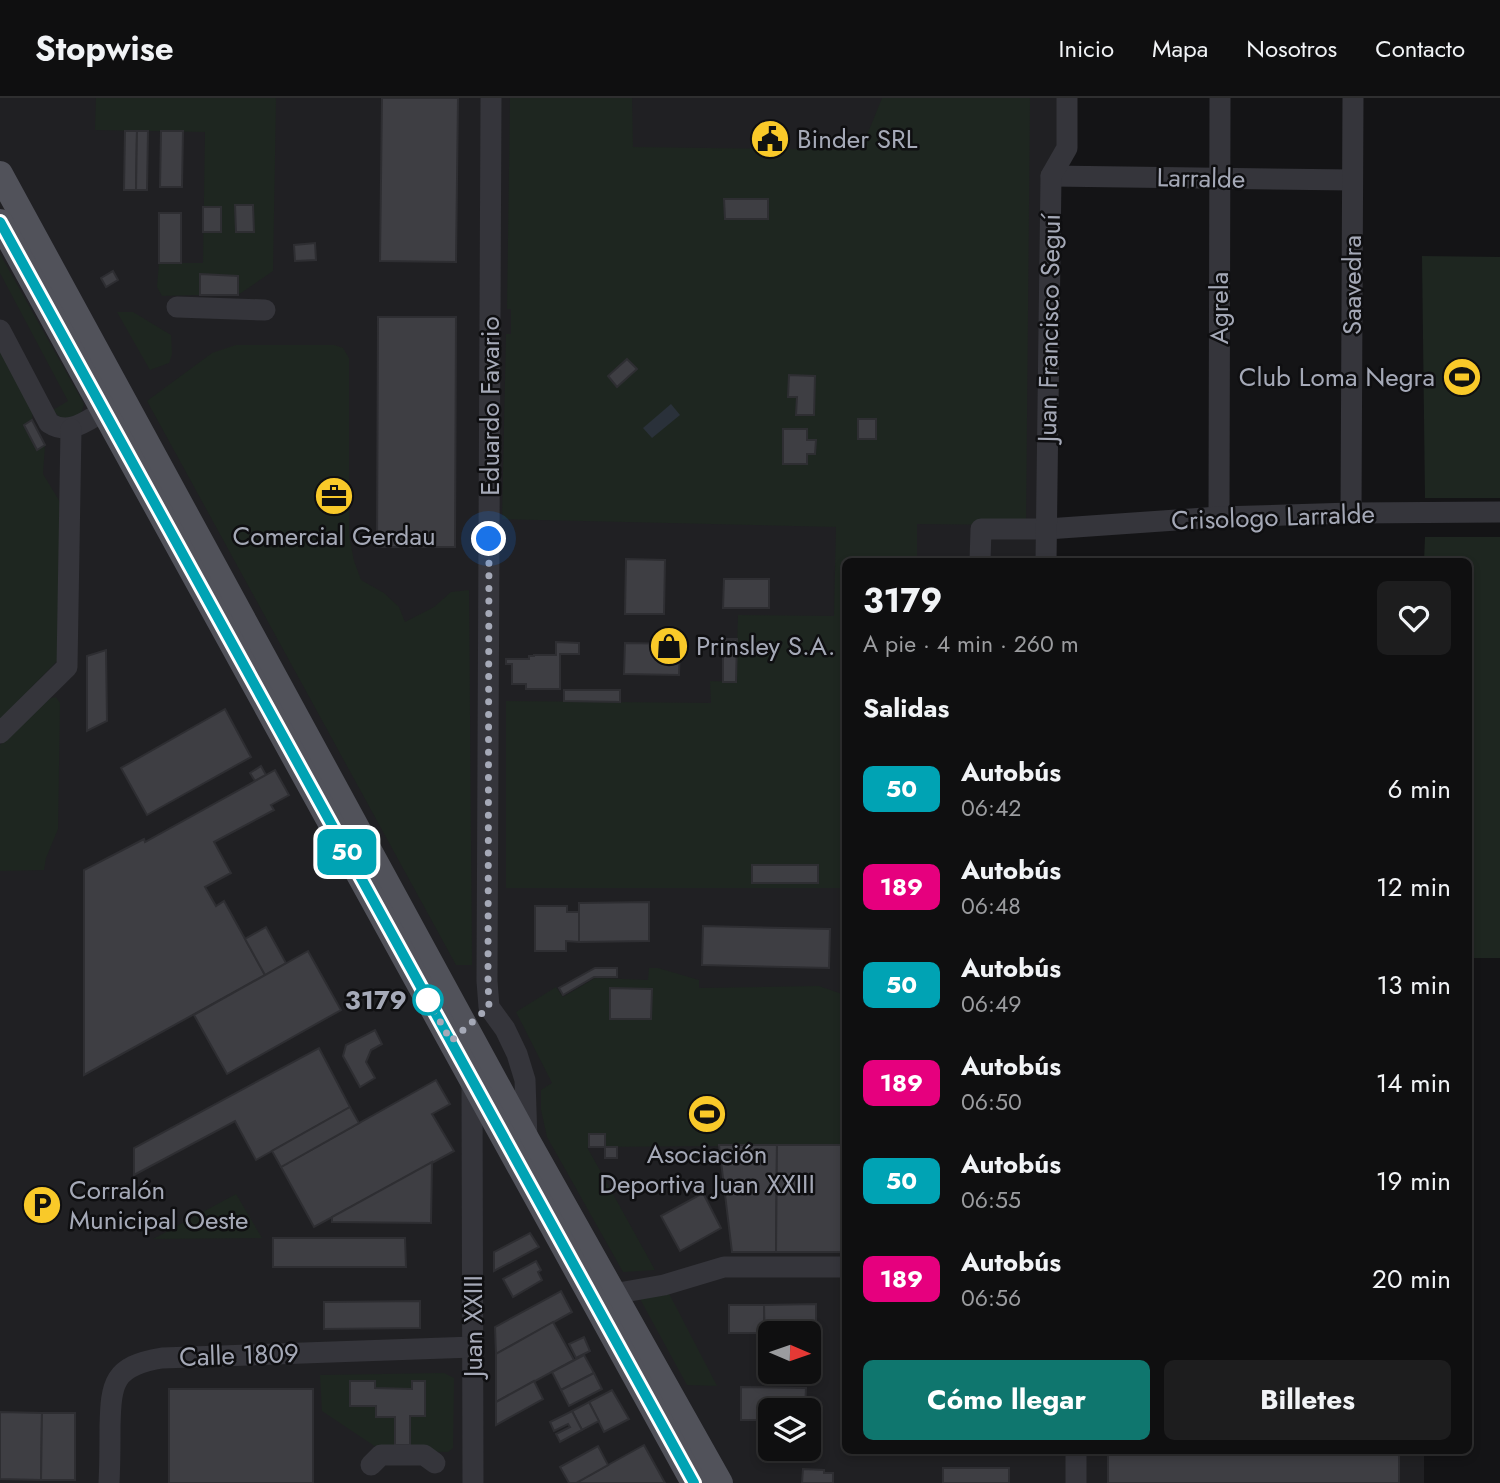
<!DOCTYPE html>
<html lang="es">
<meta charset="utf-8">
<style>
:root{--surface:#0f0f10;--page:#1d1d1e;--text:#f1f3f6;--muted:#9b9c9f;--line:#2f2f30;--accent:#0f766e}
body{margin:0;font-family:Jost,sans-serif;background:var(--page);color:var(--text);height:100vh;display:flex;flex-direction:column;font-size:26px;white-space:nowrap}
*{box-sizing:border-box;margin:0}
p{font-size:23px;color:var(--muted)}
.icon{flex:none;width:38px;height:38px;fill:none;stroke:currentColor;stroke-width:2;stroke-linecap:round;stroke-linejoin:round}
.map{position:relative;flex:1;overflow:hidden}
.side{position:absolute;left:842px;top:460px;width:630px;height:896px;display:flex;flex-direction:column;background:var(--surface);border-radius:10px;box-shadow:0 4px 10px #0003,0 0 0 2px var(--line)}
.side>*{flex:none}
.badge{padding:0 14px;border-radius:10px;font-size:24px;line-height:46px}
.needle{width:46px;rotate:92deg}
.fabs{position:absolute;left:758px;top:1223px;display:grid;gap:14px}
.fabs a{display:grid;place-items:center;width:63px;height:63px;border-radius:10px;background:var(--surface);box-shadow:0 4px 10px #0003,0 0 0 2px var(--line);font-size:35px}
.you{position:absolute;width:35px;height:35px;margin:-18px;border:5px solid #fff;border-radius:50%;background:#1a73e8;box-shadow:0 0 0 10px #1a73e833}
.map>.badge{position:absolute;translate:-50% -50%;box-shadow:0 0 0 4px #fff}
h2{padding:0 21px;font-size:26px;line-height:63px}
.round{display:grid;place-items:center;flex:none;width:74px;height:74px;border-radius:10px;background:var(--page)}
.overview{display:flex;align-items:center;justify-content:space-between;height:119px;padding:0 21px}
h1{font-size:33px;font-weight:700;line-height:52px}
.action{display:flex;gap:14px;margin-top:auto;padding:14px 21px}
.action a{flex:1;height:80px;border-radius:10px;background:var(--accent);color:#fff;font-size:28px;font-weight:700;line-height:80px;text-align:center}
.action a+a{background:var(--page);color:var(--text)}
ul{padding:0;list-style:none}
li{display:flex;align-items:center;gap:21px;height:98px;padding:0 21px}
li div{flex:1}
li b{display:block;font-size:26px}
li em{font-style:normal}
li .badge{min-width:77px;font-weight:700;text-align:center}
header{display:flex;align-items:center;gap:42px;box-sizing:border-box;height:98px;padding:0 35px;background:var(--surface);border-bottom:2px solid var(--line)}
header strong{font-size:33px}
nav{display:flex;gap:38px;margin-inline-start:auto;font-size:24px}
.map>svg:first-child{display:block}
.built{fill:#202023;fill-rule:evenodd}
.green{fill:#1e2620}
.water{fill:#2a313a}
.building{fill:#3e3e43;stroke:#2e2e32;stroke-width:2}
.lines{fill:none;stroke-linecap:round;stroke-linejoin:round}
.minor{stroke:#35353b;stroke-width:21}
.major{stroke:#51525a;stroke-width:26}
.line-casing{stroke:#fff;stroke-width:16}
.line{stroke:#00a3b4;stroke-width:10}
.walk{stroke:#a5a9b7;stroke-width:7;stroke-dasharray:0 12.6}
.stop-dot{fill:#fff;stroke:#00a3b4;stroke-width:3.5}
.labels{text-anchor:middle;stroke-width:5;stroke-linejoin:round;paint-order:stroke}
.poi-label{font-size:26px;fill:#a5a9b7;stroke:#0f0f11;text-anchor:start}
.street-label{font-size:26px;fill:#a5a9b7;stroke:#0f0f11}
.stop-label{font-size:26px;font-weight:bold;fill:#a5a9b7;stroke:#0f0f11;text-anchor:end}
</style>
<header>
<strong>Stopwise</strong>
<nav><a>Inicio</a><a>Mapa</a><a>Nosotros</a><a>Contacto</a></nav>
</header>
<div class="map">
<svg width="1500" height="1385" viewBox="0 0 1500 1385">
<rect width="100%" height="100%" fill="#141416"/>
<path class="built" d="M0,0H1067L1051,78L1046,464H845V1353H1424V1385H0ZM770,1236H808V1274H770ZM770,1312H808V1351H770Z"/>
<g class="green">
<path d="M96,0H276L273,173L238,197V178L201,176L200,197L162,198L157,189L159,165H203L205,34L95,32Z"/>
<path d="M510,0H632L633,49L861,52L882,0H1030L1026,427L917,426V464H845V790H506V603L711,605L710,583L736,584L738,517L834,518L836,429L502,421L506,236H511V211H507Z"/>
<path d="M0,156L84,306L81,316L62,322L53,312L68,303L0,175Z"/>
<path d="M1422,158L1500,159V400H1425Z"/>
<path d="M117,214H133L171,237L172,256L169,265L150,272Z"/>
<path d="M0,247L33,310L32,322L45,347L43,376L60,404L57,563L0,622Z"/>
<path d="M236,247H334L343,250L349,260V437L354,463L361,482L384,495L399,509L405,524L434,509L451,494L469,492L472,867H456L147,303L212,255Z"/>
<path d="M1425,439H1500V860H1468V464H1424Z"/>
<path d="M56,599L60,605L58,731L46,760L44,772L0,773V647L44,602Z"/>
<path d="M649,870H658L699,882V890L819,888L845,897V1047L587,1049L655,1172L623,1174L547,1039L541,1012V992L552,985L516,914L556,889L563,899L595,880L648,882Z"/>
<path d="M236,1096L262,1140L153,1141Z"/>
<path d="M668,1194L675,1207L717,1288L687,1287L639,1199Z"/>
<path d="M444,1275L454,1280L453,1350L448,1354L382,1353L322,1313L320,1277Z"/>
</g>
<path class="water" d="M671,306L680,317L652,340L643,330Z"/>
<g class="building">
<path d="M382,0H458L456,164L380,163Z"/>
<path d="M125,33H137L136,92H124Z"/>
<path d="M137,33H148L147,92H136Z"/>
<path d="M161,33H183L182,89H160Z"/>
<path d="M724,101H768V121H725Z"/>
<path d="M235,107H253L254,134H236Z"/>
<rect x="203" y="109" width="18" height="25"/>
<rect x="159" y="115" width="22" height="50"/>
<path d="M315,145L316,162L295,163L294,147Z"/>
<path d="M113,173L118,182L106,189L101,180Z"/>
<path d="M200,176L238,178V197H200Z"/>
<path d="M378,219H456L455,449H377Z"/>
<path d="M627,261L637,271L617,289L608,278Z"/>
<path d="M789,277L815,278L814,317H796L797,299H788Z"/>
<rect x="858" y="321" width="18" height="20"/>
<path d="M32,322L45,347L37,352L24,327Z"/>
<path d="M783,331H807V342H816L815,356H807V366H783Z"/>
<path d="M626,461L665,462L664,516H625Z"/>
<path d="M724,481H769V510H723Z"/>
<path d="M723,541H737L736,584H723Z"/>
<path d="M556,544L579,545V556H560V591H526V586H512V566H506V561H529V558H534V557H556Z"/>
<path d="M625,545L680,546L679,577L624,576Z"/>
<path d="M106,552L107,623L87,633V558Z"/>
<path d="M564,592H620V604L564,603Z"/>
<path d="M225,611L251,659L147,717L121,670Z"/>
<path d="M261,668L266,677L255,683L250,675Z"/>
<path d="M275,672L289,697L271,707L274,712L214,744L231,775L205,789L216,808L224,803L265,877L84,977V772L144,741L145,744Z"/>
<rect x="752" y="767" width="66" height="18"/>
<path d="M649,804V843L579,844V805Z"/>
<path d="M535,808H567V814H579V844L566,843V853H535Z"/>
<path d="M703,828L830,831L829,870L702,867Z"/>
<path d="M266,829L286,865L265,877L245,841Z"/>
<path d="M308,853L341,912L227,976L194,917Z"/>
<path d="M595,870H617V879H594L563,897L559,890Z"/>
<path d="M610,890L652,891L651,921H610Z"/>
<path d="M375,932L382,946L371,952L366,964L375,980L360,989L343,958L346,947Z"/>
<path d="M319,950L350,1009L256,1062L235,1023L134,1077V1050Z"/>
<path d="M436,982L450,1006L432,1016L454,1053L314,1129L281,1069Z"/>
<path d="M350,1009L359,1025L281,1069L272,1053Z"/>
<rect x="589" y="1036" width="16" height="13"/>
<path d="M719,1047H777L776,1154H732Z"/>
<path d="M777,1047H845V1154H776Z"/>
<rect x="605" y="1049" width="12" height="11"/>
<path d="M432,1064L431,1125L332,1124V1119Z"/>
<path d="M703,1095L721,1130L680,1153L661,1118Z"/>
<path d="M530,1135L539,1149L494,1173V1154Z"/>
<path d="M273,1140H405L406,1169H273Z"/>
<path d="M536,1163L541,1172L538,1174L542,1182L513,1199L503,1181Z"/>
<path d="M561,1193L572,1214L496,1256L495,1229Z"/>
<path d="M420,1203V1230L324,1231V1204Z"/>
<path d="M816,1206V1249H808V1236H770V1249H765L764,1207Z"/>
<rect x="729" y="1207" width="35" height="28"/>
<path d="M553,1224L574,1262L496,1304V1256Z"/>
<path d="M584,1239L590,1253L576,1260L569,1246Z"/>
<path d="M584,1257L594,1275L561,1292L552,1274Z"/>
<path d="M594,1275L602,1291L569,1308L561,1292Z"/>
<path d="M350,1283H375V1290L412,1291V1283H425V1318H410V1347H395V1319H376V1308H350Z"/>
<path d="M534,1283L543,1301L496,1327V1304Z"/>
<path d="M741,1289L806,1290L805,1312H770V1322H741Z"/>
<rect x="169" y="1291" width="144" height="94"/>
<path d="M612,1292L629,1321L604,1334L589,1304Z"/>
<path d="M589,1304L599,1323L582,1332L572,1313Z"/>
<path d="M572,1313L582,1332L560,1344L556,1336L570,1329L568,1326L554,1333L550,1324Z"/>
<path d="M0,1314L42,1315L41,1382L0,1381Z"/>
<path d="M42,1315H75V1382H41Z"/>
<path d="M644,1347L665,1385H576L608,1367Z"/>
<path d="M598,1348L608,1367L576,1385H569L560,1369Z"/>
<rect x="1108" y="1353" width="291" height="32"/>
<rect x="943" y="1370" width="66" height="15"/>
<path d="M803,1371L824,1372V1375H833V1385H802Z"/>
</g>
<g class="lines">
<g class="minor">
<path d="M491,0L487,883L489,909L505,931L517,956L525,982L527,1042"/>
<path d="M1051,78L1352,82"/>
<path d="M177,209L265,212"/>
<path d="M0,232L49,325C69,338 86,323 104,313"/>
<path d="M1351,415L1353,0"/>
<path d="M1219,419L1220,0"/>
<path d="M980,464L981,431H1047L1219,419L1351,415L1500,414"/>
<path d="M1046,464L1051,78L1067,50V0"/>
<path d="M0,635L67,569L71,331"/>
<path d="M472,981L473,1385"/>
<path d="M613,1196L664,1187L724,1169H845"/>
<path d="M371,1367L381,1357H424L435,1365"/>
<path d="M109,1385C110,1366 110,1348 110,1329C111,1285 113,1268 162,1260L473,1249"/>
<path d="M1076,1385V1353"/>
</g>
<g class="major">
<path d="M0,76L527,1042L720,1385"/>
<path d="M0,124L694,1385"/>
</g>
</g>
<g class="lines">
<g class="line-casing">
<path id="line" d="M0,124L694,1385"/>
</g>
<use href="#line" class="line"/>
<path class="walk" d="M428,902L451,943L489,909L488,883L489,441"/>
</g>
<defs>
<g id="civic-disc" transform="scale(2.0125)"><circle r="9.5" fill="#f9c929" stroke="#0f0f11"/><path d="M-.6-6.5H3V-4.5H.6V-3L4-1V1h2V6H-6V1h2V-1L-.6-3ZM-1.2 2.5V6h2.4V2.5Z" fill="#111"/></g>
<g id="stadium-disc" transform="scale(2.0125)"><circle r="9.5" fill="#f9c929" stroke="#0f0f11"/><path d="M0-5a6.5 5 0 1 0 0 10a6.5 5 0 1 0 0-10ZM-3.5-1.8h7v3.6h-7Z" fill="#111"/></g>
<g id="office-disc" transform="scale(2.0125)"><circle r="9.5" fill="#f9c929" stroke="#0f0f11"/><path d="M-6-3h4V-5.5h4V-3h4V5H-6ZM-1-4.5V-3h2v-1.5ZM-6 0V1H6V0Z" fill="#111"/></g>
<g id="shop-disc" transform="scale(2.0125)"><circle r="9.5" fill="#f9c929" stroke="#0f0f11"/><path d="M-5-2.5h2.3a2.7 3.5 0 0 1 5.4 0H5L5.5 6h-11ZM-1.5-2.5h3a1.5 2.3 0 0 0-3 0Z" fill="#111"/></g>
<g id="parking-disc" transform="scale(2.0125)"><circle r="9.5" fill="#f9c929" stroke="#0f0f11"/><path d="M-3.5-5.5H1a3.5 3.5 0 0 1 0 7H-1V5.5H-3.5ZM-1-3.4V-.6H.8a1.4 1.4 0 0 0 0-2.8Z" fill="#111"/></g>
</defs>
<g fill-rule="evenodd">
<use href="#civic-disc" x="770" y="41"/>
<use href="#stadium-disc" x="1462" y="279"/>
<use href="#office-disc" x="334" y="398"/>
<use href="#shop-disc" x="669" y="548"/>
<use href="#stadium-disc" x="707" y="1016"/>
<use href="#parking-disc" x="42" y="1107"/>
</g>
<circle class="stop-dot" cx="428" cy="902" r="14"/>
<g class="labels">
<g class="poi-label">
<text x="797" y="50">Binder SRL</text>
<text x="1435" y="288" text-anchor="end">Club Loma Negra</text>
<text x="334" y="447" text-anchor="middle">Comercial Gerdau</text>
<text x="696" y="557">Prinsley S.A.</text>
<text x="707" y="1065" text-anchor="middle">Asociación<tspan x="707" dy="30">Deportiva Juan XXIII</tspan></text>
<text x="69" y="1101">Corralón<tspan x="69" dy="30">Municipal Oeste</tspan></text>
</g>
<g class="street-label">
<text transform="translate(1201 80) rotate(1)" y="9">Larralde</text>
<text transform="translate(1352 187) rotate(-90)" y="9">Saavedra</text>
<text transform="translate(1219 210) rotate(-90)" y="9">Agrela</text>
<text transform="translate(1049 230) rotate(-89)" y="9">Juan Francisco Seguí</text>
<text transform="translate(490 308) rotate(-90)" y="9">Eduardo Favario</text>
<text transform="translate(1273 419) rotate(-2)" y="9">Crisologo Larralde</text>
<text transform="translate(473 1228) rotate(-90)" y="9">Juan XXIII</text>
<text transform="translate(239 1257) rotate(-2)" y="9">Calle 1809</text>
</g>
<g class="stop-label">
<text x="407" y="911">3179</text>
</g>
</g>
</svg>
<div class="fabs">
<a><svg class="needle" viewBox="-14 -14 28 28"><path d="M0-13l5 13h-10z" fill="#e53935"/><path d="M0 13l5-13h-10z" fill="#9b9c9f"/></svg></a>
<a><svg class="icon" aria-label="layers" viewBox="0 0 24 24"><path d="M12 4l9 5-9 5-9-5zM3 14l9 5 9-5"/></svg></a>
</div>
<div class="you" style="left:489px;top:441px"></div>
<b class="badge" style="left:347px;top:754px;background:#00a3b4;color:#fff">50</b>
<section class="side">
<div class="overview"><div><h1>3179</h1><p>A pie · 4 min · 260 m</p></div><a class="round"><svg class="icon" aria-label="heart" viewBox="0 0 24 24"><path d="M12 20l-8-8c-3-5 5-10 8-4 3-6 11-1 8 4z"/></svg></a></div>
<h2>Salidas</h2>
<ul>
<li><span class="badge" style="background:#00a3b4;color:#fff">50</span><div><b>Autobús</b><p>06:42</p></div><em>6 min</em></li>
<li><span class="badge" style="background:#e6007e;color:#fff">189</span><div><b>Autobús</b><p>06:48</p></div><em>12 min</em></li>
<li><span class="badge" style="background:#00a3b4;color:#fff">50</span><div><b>Autobús</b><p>06:49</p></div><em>13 min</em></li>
<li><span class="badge" style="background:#e6007e;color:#fff">189</span><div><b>Autobús</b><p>06:50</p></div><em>14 min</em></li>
<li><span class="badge" style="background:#00a3b4;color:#fff">50</span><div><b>Autobús</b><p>06:55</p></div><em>19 min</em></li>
<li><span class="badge" style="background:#e6007e;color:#fff">189</span><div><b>Autobús</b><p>06:56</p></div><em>20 min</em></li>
</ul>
<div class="action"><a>Cómo llegar</a><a>Billetes</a></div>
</section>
</div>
